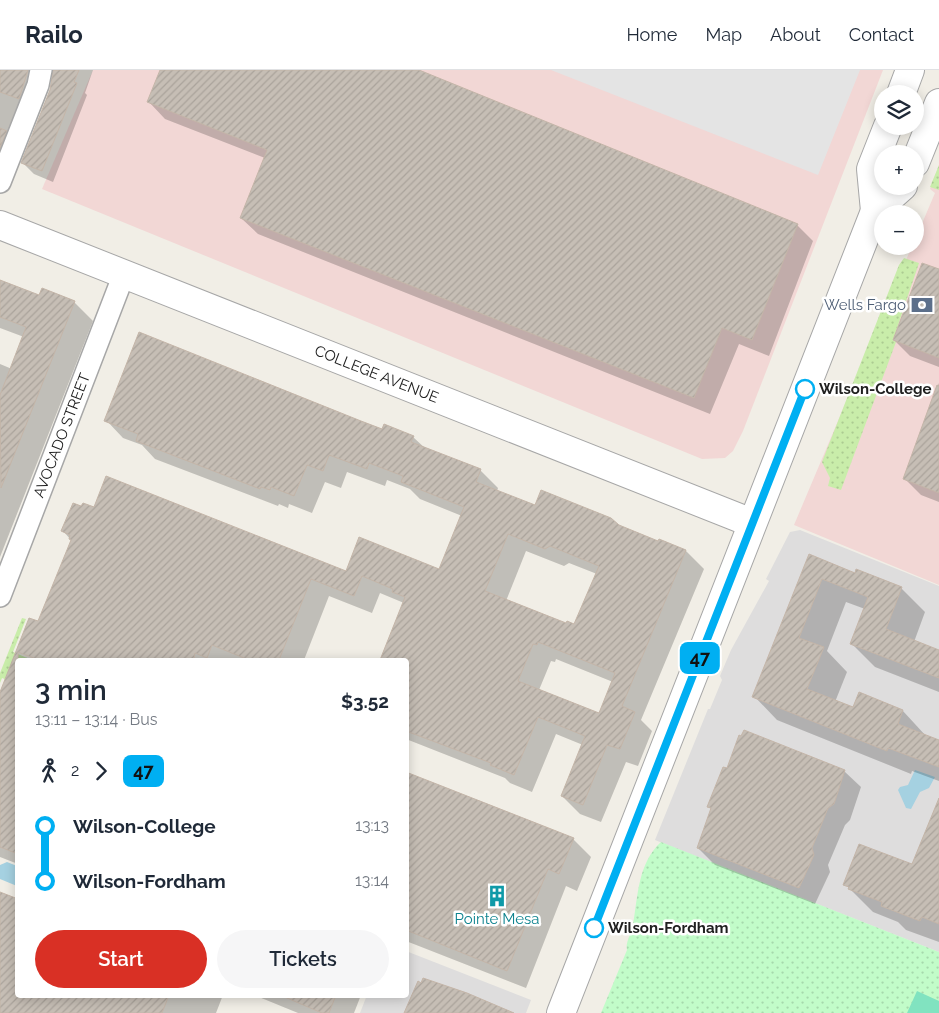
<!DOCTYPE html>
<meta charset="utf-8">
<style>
:root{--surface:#fff;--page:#f6f6f7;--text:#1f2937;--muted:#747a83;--line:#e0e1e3;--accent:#d93025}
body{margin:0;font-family:Raleway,sans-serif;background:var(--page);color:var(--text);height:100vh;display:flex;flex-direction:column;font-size:19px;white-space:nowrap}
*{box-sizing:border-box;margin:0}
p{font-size:16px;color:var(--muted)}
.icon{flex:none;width:28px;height:28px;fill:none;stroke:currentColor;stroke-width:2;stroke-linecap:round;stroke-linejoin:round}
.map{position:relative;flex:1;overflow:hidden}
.panel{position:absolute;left:15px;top:588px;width:394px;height:340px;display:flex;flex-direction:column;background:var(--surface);border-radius:5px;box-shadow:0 2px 12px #0003}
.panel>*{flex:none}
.badge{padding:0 10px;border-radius:8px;font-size:18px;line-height:32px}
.fabs{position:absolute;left:874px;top:15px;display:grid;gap:10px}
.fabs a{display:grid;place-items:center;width:50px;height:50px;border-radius:50%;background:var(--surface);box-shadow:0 2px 12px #0003;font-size:25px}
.map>.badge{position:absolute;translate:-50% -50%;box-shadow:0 0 0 2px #fff}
.legs{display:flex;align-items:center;gap:8px;height:55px;padding:0 20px;font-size:16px}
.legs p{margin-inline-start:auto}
.overview{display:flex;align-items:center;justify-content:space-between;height:85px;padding:0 20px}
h1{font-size:28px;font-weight:600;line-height:38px}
.cta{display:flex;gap:10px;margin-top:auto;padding:10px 20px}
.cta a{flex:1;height:58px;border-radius:30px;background:var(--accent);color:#fff;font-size:20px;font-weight:600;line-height:58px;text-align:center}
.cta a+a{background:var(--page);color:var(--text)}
ul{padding:0 20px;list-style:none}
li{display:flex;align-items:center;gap:18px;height:55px;font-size:19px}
li i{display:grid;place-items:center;width:8px;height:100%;margin:0 6px;background:currentColor}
li i::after{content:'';width:12px;height:12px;margin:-6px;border:4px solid;border-radius:50%;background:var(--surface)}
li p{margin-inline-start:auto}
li:first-child i{background:linear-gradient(#0000 50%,currentColor 0)}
li:last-child i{background:linear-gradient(currentColor 50%,#0000 0)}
header{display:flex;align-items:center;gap:30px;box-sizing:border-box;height:70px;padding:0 25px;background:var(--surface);border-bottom:1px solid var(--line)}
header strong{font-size:24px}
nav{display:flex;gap:28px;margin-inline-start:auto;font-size:18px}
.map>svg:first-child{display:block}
.residential{fill:#dedddd}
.commercial{fill:#f2d7d5}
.grass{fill:url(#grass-dots)}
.park{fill:url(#park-dots)}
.pitch{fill:#81e3c0}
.parking{fill:#e4e4e4}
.water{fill:#a5d1e1}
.shadow{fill:#0003;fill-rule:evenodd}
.building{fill:url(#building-hatch);stroke:#c4b5a8;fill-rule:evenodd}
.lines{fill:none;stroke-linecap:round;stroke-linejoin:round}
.minor-casing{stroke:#a7a7a7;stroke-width:24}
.tertiary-casing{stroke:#a7a7a7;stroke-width:30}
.minor{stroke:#fff;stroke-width:21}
.tertiary{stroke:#fff;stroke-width:28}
.line-1-casing{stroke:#fff;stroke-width:11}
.line-1{stroke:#00aff2;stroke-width:8}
.stop-1-dot{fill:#fff;stroke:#00aff2;stroke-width:2.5}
.labels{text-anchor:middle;stroke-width:5;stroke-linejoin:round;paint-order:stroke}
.service-label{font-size:15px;fill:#4e5e75;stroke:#fff;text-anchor:end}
.street-label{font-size:15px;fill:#202020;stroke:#fff}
.stop-label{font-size:15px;font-weight:bold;fill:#202020;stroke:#fff;text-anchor:start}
.culture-label{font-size:15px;fill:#0d838f;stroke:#fff}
</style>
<header>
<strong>Railo</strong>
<nav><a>Home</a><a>Map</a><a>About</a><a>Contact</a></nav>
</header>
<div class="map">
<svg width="939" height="943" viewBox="0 0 939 943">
<defs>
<pattern id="grass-dots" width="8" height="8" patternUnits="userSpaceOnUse" patternTransform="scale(1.25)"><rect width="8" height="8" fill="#c9edaa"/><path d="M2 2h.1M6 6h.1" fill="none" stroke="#accb92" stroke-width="1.8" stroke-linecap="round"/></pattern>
<pattern id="park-dots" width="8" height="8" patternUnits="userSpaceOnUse" patternTransform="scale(1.25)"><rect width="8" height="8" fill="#c2fcc9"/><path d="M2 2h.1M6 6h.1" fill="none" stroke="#a6d8ac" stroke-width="1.8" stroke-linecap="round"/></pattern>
<pattern id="building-hatch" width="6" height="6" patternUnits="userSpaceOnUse" patternTransform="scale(1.25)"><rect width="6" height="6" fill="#c6beb5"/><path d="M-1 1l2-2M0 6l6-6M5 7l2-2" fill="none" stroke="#aaa39b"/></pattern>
</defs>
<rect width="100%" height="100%" fill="#f1eee6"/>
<g class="residential">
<path d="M800,460L939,516V882L655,770L708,639H710L722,610L720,606L731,580L769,511L766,509L790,462Z"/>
<path d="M406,881L531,930L526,943H360L367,925H406Z"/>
</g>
<g class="commercial">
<path d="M93,0H883L743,361L733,381L725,388L702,389L42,119Z"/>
<path d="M939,96V515L794,455L912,176H915V170L935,123L930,119Z"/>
</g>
<g class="grass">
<path d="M939,95V120L930,117Z"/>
<path d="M904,188L919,193L893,270L896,272L841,420L828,416L830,408L822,392L899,195Z"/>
<path d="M22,548L26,549L13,582L32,590H18L17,614L2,608L0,613V603Z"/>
</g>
<path class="park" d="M661,772L939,882V943H601L627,880C625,872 632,863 633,855C638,826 638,793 661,772Z"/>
<path class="pitch" d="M917,921L939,931V943H907Z"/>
<path class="parking" d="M551,0H860L818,105Z"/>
<g class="water">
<path d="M915,700L935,707L929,718L920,722L911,739L906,738L898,720L900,717L908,715Z"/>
<path d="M7,792L17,796V816L0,809V795Z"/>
</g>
<g class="shadow">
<path d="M0,0H41L36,44L17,37L7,63L22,78L0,92Z"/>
<path d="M57,0H93L85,23L87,25L53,112L34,104L23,93Z"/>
<path d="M162,0H415L797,155L813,171L769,286L739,274L710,344L258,164L241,148L265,88L165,49L149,32Z"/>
<path d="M939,201V297L910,286L894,270Z"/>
<path d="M0,211L40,227L74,232L93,251L0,487V294L12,299L24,267L0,258Z"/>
<path d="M939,313V432L921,425L904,408Z"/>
<path d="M106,350L383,360L413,367L426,379L480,400L498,418L497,421L536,437L619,456L659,473L686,481L704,499L641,650L652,661L638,696L626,692L601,752L580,744L562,726L583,675L556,664L532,722L510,713L505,708L406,669V590H382L404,533L380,523L372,543L329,526L304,590H18V794L0,787V625L30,549L39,553L72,471L63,461L346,502L440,500L462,446L420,429L410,419L387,410L385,416L347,402L341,418L325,412L312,443L289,434L288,438L279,434L278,436L155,389L142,375L123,368ZM526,481L564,496L569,493L597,504L575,555H567L506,531ZM556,589L613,612L599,644L539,620L551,591L555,592Z"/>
<path d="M810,486L856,504L901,518L925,542L914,572L939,581V622L875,597L851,573L865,539L846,532L827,581L847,602L835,632L854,639L903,641L926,666L939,672V711L912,701L911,704L777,650L754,626Z"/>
<path d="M844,701L861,717L850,750L845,755L828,795L830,802L815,834L715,795L698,778L712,740L708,736Z"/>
<path d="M406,705L573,769L591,787L577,821L566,816L526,918L406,871Z"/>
<path d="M939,729V872L906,860L898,852L873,842L845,814L912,796Z"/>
<path d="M0,823L18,925H223L216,943H0Z"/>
<path d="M254,925H361L354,943H298Z"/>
</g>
<g class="building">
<path d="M0,0H28L19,29L0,22Z"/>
<path d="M53,0H79L74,12L77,13L42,101L21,93L50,20Z"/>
<path d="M160,0H419L798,154L752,270L722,258L694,328L240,148L267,80L147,32Z"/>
<path d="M0,58L7,61L0,78Z"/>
<path d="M922,193L939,199V288L893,270Z"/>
<path d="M0,210L39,225L42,218L75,231L1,418L0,325L26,257L0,247Z"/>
<path d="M139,262L361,351L382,359L384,354L414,366L411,372L481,399L476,412L535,435L541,420L611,448L619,455L658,471L659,469L686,480L622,636L635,642L620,679L607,675L583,735L561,726L585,666L538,647L514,705L490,695L491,693L406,661V590H380L405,527L392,522L393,519L362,506L354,526L311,509L279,590H249L212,575L207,588L195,583L194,590H39L18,582V784L0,777V622L29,548L38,551L71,470L69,469L70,465L61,461L73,433L81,436L83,433L94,437L106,406L346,501L359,467L439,499L464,437L401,412L403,406L369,393L367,399L329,385L323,401L307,395L294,426L271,417L270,420L261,417L260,419L136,371L138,364L104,351ZM508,464L545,479L550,476L599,496L574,554L567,551L566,553L485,521ZM538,572L615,603L599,643L518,611L533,574L537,575Z"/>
<path d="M937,315L939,316V423L903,409Z"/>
<path d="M809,484L855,503L856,499L902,517L886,559L939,580V608L850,574L868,527L822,509L799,568L824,577L807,619L853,637L859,622L903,640L898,654L939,670V697L888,678L887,681L752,627Z"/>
<path d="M744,660L845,700L834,734L828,738L812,778L814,785L799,818L697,778L711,738L707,737L723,697L727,698L739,665L741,666Z"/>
<path d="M406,702L574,768L559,804L548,799L507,901L406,860Z"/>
<path d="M939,728V854L922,847L920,851L881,836L882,832L848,819L849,817L843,815L859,774L912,794Z"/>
<path d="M0,822L18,829V925H169L162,943H0Z"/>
<path d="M423,908L467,923L514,943H404L418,911L421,913Z"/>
<path d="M280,925H336L329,943H322Z"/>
</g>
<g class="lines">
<g class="minor-casing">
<g id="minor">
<path d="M0,112L38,15L41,0"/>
<path id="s1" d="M0,526L124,204"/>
</g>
</g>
<g class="tertiary-casing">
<g id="tertiary">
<path d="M901,24L910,0"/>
<path d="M915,93L939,33"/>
<path d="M875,141L871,99L888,56"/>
<path id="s2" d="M0,155L752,453"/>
<path d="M561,943L875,141L903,116"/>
</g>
</g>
<use href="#minor" class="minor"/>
<use href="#tertiary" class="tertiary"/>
</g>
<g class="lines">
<g class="line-1-casing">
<path id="line-1" d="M594,858L805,319"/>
</g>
<use href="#line-1" class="line-1"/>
</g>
<defs>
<g id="bank-bare" transform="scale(1.725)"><path d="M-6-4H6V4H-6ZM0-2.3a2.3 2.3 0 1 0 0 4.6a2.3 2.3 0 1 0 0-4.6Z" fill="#5c6f8a" stroke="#fff" stroke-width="2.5" paint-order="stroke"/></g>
<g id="building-bare" transform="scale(1.725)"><path d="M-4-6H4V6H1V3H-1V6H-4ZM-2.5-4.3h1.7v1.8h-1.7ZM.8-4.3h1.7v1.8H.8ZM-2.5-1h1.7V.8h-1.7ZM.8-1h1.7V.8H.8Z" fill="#0f9aa8" stroke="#fff" stroke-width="2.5" paint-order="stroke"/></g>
</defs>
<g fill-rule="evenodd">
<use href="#bank-bare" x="922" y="235"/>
<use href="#building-bare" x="497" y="826"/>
</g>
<g class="stop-1-dot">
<circle cx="805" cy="319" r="9"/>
<circle cx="594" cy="858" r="9"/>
</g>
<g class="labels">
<g class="service-label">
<text x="906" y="240">Wells Fargo</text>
</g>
<g class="street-label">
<text dy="5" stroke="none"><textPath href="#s2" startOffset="405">COLLEGE AVENUE</textPath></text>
<text dy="5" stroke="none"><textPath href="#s1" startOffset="172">AVOCADO STREET</textPath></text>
</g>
<g class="stop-label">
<text x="819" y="324">Wilson-College</text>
<text x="608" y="863">Wilson-Fordham</text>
</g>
<g class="culture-label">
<text x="497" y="854">Pointe Mesa</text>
</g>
</g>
</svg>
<div class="fabs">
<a><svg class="icon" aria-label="layers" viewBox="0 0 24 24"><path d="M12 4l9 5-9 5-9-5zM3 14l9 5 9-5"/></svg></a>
<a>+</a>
<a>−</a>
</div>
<b class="badge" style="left:700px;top:588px;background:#00aff2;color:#111">47</b>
<section class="panel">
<div class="overview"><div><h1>3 min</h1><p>13:11 – 13:14 · Bus</p></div><b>$3.52</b></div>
<div class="legs"><svg class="icon" aria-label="walk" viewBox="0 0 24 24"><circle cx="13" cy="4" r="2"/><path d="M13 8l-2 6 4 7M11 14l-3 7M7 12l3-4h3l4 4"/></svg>2<svg class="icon" aria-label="forward" viewBox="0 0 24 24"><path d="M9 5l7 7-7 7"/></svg><b class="badge" style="background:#00aff2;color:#111">47</b></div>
<ul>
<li><i style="color:#00aff2"></i><b>Wilson-College</b><p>13:13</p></li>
<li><i style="color:#00aff2"></i><b>Wilson-Fordham</b><p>13:14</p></li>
</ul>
<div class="cta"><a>Start</a><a>Tickets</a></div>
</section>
</div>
